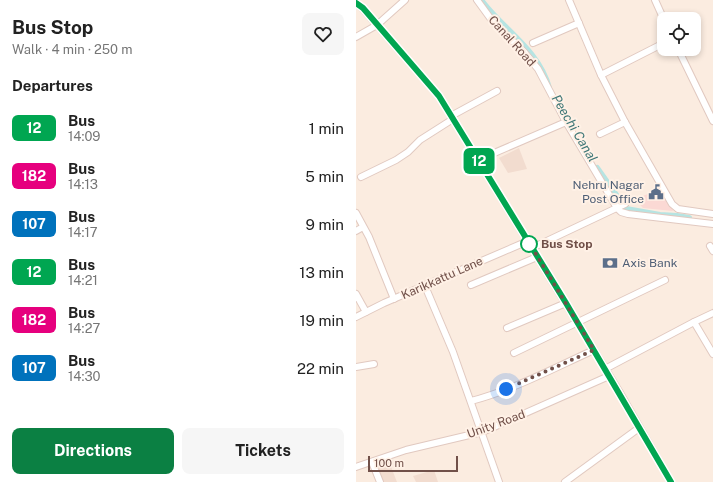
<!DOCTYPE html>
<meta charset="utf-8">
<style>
:root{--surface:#fff;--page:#f6f6f6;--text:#222;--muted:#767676;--accent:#0b8043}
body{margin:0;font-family:"Public Sans",sans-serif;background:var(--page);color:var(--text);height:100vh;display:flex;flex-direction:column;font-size:15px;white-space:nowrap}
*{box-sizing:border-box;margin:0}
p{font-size:13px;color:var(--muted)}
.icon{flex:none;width:22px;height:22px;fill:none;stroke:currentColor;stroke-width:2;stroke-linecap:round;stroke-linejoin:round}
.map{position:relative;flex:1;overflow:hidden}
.sheet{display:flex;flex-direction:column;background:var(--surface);width:356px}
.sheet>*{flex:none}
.badge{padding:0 8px;border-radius:6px;font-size:14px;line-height:26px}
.buttons{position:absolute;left:301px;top:12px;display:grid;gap:8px}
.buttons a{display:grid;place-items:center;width:44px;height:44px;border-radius:8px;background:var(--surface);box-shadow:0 2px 6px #0003;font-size:20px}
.scale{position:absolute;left:12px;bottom:10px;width:90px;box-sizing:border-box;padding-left:4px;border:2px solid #715049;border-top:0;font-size:11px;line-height:14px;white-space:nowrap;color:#715049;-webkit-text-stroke:3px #fff1e6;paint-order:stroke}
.you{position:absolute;width:20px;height:20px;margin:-10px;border:3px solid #fff;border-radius:50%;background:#1a73e8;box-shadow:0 0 0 6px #1a73e833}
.map>.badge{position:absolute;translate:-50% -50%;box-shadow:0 0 0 2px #fff}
h2{padding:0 12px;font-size:15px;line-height:36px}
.round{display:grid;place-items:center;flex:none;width:42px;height:42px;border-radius:8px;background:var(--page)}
.overview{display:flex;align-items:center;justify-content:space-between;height:68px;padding:0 12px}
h1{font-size:19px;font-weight:700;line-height:30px}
.primary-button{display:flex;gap:8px;margin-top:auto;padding:8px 12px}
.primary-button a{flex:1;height:46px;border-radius:8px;background:var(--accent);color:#fff;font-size:16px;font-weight:700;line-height:46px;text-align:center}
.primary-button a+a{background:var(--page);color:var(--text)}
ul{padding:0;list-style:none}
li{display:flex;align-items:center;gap:12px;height:48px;padding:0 12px}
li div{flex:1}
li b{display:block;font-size:15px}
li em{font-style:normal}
li .badge{min-width:44px;font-weight:700;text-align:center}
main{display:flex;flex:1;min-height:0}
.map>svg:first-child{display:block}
.residential{fill:#f2dccf}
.commercial{fill:#fbd9d4}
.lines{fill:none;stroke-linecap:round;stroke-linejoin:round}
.canal{stroke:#b6e4e2;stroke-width:6}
.minor-casing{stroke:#e1c9c0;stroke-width:8}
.minor{stroke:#fff;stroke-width:6}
.line-casing{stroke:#fff;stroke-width:9}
.line{stroke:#00a651;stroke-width:6}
.walk{stroke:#715049;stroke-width:4;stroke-dasharray:0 7.2}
.stop-dot{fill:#fff;stroke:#00a651;stroke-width:2}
.labels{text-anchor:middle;stroke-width:4;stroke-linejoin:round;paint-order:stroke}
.street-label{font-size:12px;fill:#715049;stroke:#fff1e6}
.service-label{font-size:12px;fill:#4e5e75;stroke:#fff1e6;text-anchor:end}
.stop-label{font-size:12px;font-weight:bold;fill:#715049;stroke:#fff1e6;text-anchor:start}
.water-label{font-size:13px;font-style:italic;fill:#3d7676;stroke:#fff1e6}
</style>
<main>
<section class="sheet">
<div class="overview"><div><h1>Bus Stop</h1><p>Walk · 4 min · 250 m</p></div><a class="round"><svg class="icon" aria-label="heart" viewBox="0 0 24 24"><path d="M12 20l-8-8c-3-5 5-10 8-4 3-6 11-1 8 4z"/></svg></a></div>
<h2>Departures</h2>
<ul>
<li><span class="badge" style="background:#00a651;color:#fff">12</span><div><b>Bus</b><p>14:09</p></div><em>1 min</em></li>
<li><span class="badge" style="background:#e6007e;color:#fff">182</span><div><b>Bus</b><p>14:13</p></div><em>5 min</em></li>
<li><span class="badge" style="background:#0072bc;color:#fff">107</span><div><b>Bus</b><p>14:17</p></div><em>9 min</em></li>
<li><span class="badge" style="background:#00a651;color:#fff">12</span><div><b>Bus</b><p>14:21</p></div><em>13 min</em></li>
<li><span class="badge" style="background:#e6007e;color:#fff">182</span><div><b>Bus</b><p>14:27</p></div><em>19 min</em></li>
<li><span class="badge" style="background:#0072bc;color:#fff">107</span><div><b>Bus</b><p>14:30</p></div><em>22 min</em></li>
</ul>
<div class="primary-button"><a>Directions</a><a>Tickets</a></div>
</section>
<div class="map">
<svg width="357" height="482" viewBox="0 0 357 482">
<rect width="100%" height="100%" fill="#fbece0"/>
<g class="residential">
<path d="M163,148L171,169L152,173L143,158Z"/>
<path d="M32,459L41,482H26L19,463Z"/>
<path d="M78,470L82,482H60L57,476Z"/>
</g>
<path class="commercial" d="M305,184L317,211L287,208L279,199L302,190L300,188Z"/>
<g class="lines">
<g class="canal">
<path d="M125,0C147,30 183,50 193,88"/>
<path d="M241,168L270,209L304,215L321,216L333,218"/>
</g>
<g class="minor-casing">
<g id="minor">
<path d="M121,0L137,22L168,52L182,69L210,122L261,208L265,212L272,214L357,224"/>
<path d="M213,0L245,75"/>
<path d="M299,0L308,20"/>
<path d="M0,3L7,9L83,96L263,391L315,482"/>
<path d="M0,37L21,25L49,0"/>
<path d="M177,43L223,23"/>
<path d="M308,43L245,75L269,122L316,204L322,209L357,214"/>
<path d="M322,49L357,121"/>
<path d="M95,116L141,91"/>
<path d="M244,134L269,122"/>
<path d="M122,160L210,122"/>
<path d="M5,177L40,160L52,152L64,140L97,119"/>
<path d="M0,213L13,237L38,299"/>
<path d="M0,231L7,227"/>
<path d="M354,246L357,251"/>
<path d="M176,248L269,204"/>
<path d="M115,285L181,257"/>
<path d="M69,286L97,352L143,482"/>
<path d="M0,294L10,312"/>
<path d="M0,317L28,303L172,241"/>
<path d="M338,322L357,354"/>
<path d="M151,328L210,303"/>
<path d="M158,353L309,280"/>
<path d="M0,367L18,364"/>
<path d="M249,369L338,322L357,313"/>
<path d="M115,401C157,390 198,368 238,350"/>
<path d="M16,462L24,482"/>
<path d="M0,467L50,450L126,432L138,427L253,376"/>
<path d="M209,482L283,428"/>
</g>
</g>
<use href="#minor" class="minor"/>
</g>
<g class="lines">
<g class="line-casing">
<path id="line" d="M0,3L7,8L83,96L210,303L315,482"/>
</g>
<use href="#line" class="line"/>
<path class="walk" d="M150,389L238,350L172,241L173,244"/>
</g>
<defs>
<g id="civic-bare" transform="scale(1.2)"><path d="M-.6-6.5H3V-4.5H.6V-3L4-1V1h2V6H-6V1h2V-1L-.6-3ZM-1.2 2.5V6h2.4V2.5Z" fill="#5c6f8a" stroke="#fff1e6" stroke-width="2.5" paint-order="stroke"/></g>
<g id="bank-bare" transform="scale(1.2)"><path d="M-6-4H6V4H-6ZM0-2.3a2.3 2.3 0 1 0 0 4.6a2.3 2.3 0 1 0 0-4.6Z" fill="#5c6f8a" stroke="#fff1e6" stroke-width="2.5" paint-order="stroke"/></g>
</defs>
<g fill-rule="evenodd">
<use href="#civic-bare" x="300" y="192"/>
<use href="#bank-bare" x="254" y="263"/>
</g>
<circle class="stop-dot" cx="173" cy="244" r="8"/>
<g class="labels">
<g class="street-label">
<text transform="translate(156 41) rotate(48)" y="4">Canal Road</text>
<text transform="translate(86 278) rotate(-24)" y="4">Karikkattu Lane</text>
<text transform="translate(140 424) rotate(-20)" y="4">Unity Road</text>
</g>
<g class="service-label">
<text x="288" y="189">Nehru Nagar<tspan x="288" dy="14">Post Office</tspan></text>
<text x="266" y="267" text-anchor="start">Axis Bank</text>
</g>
<g class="stop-label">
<text x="185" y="248">Bus Stop</text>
</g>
<g class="water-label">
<text transform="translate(219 128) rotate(59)" y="5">Peechi Canal</text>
</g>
</g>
</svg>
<div class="buttons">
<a><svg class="icon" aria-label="locate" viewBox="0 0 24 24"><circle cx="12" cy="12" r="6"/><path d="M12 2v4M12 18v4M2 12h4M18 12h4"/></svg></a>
</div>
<div class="scale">100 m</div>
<div class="you" style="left:150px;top:389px"></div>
<b class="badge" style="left:123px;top:161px;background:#00a651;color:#fff">12</b>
</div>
</main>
